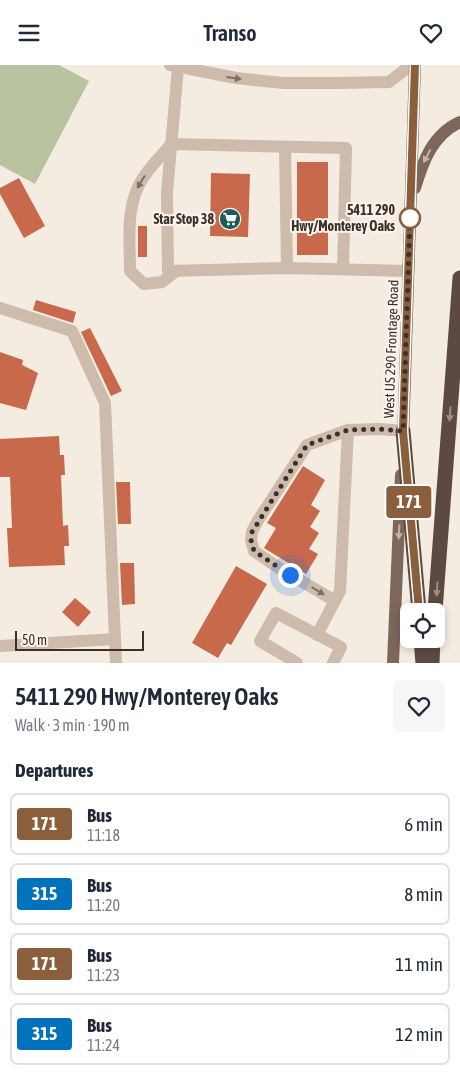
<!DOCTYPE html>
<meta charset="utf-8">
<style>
:root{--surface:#fff;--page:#f6f6f7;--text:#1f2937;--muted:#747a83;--line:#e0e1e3}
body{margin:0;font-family:"Asap Condensed",sans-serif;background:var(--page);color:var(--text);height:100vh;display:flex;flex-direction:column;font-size:19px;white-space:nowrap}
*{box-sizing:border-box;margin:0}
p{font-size:16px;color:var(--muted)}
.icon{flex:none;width:28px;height:28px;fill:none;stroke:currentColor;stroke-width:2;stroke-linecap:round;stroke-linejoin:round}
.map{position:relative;height:598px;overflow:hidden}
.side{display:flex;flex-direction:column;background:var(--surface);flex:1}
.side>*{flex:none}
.badge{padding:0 10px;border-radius:4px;font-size:18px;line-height:32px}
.controls{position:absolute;left:400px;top:538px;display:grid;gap:10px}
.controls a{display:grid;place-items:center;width:45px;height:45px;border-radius:8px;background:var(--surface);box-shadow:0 2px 8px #0003;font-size:25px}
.scale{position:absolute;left:15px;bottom:12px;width:129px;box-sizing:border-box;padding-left:5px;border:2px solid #3b302b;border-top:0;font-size:14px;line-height:18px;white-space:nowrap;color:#3b302b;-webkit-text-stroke:4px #fbf5ee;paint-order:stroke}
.you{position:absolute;width:25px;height:25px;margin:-12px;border:4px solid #fff;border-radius:50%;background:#1a73e8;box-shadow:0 0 0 8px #1a73e833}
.map>.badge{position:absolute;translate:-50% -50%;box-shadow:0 0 0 2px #fff}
h2{padding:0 15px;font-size:19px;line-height:45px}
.round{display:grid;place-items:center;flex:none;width:52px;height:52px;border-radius:8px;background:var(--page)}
.summary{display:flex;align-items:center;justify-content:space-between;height:85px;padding:0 15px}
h1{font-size:24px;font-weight:600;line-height:38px}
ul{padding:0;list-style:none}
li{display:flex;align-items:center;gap:15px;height:62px;margin:0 10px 8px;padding:0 5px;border:2px solid var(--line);border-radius:8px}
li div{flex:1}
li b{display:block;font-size:19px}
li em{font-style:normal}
li .badge{min-width:55px;font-weight:700;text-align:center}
header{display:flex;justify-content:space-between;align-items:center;height:65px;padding:0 15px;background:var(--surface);font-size:22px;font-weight:600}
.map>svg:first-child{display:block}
.green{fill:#b8c4a0}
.building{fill:#c8694b}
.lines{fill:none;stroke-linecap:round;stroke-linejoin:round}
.minor{stroke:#cdbbac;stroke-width:12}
.major{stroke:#7d675c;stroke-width:12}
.highway{stroke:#5c4a42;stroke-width:15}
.oneway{fill:#7d6f65}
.oneway2{fill:#c2b5ac}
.oneway3{fill:#9c8e87}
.line-casing{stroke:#fff;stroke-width:11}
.line{stroke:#8b5e3c;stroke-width:8}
.walk{stroke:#3b302b;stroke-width:5;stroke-dasharray:0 9}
.stop-dot{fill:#fff;stroke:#8b5e3c;stroke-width:2.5}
.labels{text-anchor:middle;stroke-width:4;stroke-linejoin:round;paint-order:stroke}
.stop-label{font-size:14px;font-weight:bold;fill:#3b302b;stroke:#fbf5ee;text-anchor:end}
.poi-label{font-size:14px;font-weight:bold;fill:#3b302b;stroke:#fbf5ee;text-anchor:end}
.street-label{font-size:14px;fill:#3b302b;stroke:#fbf5ee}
</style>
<header><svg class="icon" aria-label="menu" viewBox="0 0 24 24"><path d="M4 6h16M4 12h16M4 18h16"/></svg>Transo<svg class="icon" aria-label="heart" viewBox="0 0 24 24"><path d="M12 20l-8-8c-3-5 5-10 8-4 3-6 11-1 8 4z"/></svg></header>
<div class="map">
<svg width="460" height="598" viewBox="0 0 460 598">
<rect width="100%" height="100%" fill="#f4ebe1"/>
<path class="green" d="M0,0H59L89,16L35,119L0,100Z"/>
<g class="building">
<rect x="297" y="97" width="31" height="93"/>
<path d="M211,108L250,109L248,172L210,171Z"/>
<path d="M19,113L45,161L24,173L0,129V123Z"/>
<rect x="138" y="161" width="9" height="31"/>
<path d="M36,235L76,247L73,258L33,245Z"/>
<path d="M90,263L122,326L111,331L81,267Z"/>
<path d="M0,287L23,295L22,300L38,308L26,345L0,338Z"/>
<path d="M59,371L60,390H64L65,410H61L63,461L68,460L69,481H64L65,500L9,502L7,463H12L10,412H0V374Z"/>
<path d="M303,401L325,415L311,440L320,446L310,462L319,468L309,484L318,489L306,509L264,483L276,463L267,458Z"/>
<path d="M116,417H130L131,459H118Z"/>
<path d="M120,498H134L135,539L122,540Z"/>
<path d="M236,501L267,519L231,580L227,578L218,593L192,578Z"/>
<path d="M75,533L91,547L78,562L62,547Z"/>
</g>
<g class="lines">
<g class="minor">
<path d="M170,0L236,13L283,18H338L389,17L411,0"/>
<path d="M178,2L167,128L168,206L287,203L408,206"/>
<path d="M285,82L287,203"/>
<path d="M176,206L162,217L144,219L130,206C130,179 126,147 138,122C145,106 160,93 171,79L346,83L343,203"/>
<path d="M0,243L72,266L105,338L116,598"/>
<path d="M335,536L276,501L254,486L251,475L252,467L257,457L307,380L348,365"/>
<path d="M317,570L340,526L348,365L380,364L403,366"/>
<path d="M0,581L115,574"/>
<path d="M297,598L260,576L276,548L341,582L333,598"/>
</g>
<g class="major">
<path d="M415,123C423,96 433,69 460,57"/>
<path d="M403,375L415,0"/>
<path d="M393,598L401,410"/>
</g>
<g class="highway">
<path d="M403,366L419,546"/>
<path d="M435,546L460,213"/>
<path d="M421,574L423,598"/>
<path d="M432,598L433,574"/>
</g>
</g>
<defs><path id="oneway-solid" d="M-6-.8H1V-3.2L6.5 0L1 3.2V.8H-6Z" transform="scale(1.25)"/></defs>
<g class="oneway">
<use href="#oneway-solid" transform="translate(234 13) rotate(8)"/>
<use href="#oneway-solid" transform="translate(141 117) rotate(121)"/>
<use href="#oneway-solid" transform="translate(318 526) rotate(31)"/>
</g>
<g class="oneway2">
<use href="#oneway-solid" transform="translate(427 91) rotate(118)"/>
<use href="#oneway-solid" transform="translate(399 467) rotate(93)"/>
</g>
<g class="oneway3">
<use href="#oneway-solid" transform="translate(450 349) rotate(94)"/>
<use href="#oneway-solid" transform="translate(437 524) rotate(94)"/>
</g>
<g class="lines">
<g class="line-casing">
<path id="line" d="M415,0L403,366L419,546"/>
</g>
<use href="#line" class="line"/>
<path class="walk" d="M290,510L254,486L251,475L252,467L307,380L348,365L380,364L403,366L410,153"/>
</g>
<defs>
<g id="supermarket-disc" transform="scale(1.125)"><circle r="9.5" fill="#1f5a5e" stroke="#fbf5ee"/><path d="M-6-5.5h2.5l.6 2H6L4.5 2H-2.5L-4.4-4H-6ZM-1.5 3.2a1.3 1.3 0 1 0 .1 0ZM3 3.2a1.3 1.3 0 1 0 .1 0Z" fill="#fff"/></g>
</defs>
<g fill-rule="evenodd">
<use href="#supermarket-disc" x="230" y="154"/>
</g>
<circle class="stop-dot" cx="410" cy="153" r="10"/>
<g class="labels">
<g class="stop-label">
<text x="395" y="150">5411 290<tspan x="395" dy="16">Hwy/Monterey Oaks</tspan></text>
</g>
<g class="poi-label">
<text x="214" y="159">Star Stop 38</text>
</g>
<g class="street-label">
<text transform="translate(391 284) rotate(-88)" y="5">West US 290 Frontage Road</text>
</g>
</g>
</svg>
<div class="controls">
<a><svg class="icon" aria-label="locate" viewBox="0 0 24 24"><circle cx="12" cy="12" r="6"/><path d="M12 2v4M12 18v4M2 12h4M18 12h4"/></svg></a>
</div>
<div class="scale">50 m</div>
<div class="you" style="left:290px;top:510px"></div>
<b class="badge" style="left:409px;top:437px;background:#8b5e3c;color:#fff">171</b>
</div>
<section class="side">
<div class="summary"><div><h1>5411 290 Hwy/Monterey Oaks</h1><p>Walk · 3 min · 190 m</p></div><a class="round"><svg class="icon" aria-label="heart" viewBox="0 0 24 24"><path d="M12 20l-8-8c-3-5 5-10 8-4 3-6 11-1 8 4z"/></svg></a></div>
<h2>Departures</h2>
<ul>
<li><span class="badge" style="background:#8b5e3c;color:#fff">171</span><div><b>Bus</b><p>11:18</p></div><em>6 min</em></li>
<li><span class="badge" style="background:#0072bc;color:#fff">315</span><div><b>Bus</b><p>11:20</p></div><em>8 min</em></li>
<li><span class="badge" style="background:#8b5e3c;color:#fff">171</span><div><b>Bus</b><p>11:23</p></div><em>11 min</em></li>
<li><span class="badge" style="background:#0072bc;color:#fff">315</span><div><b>Bus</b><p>11:24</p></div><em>12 min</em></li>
</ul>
</section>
